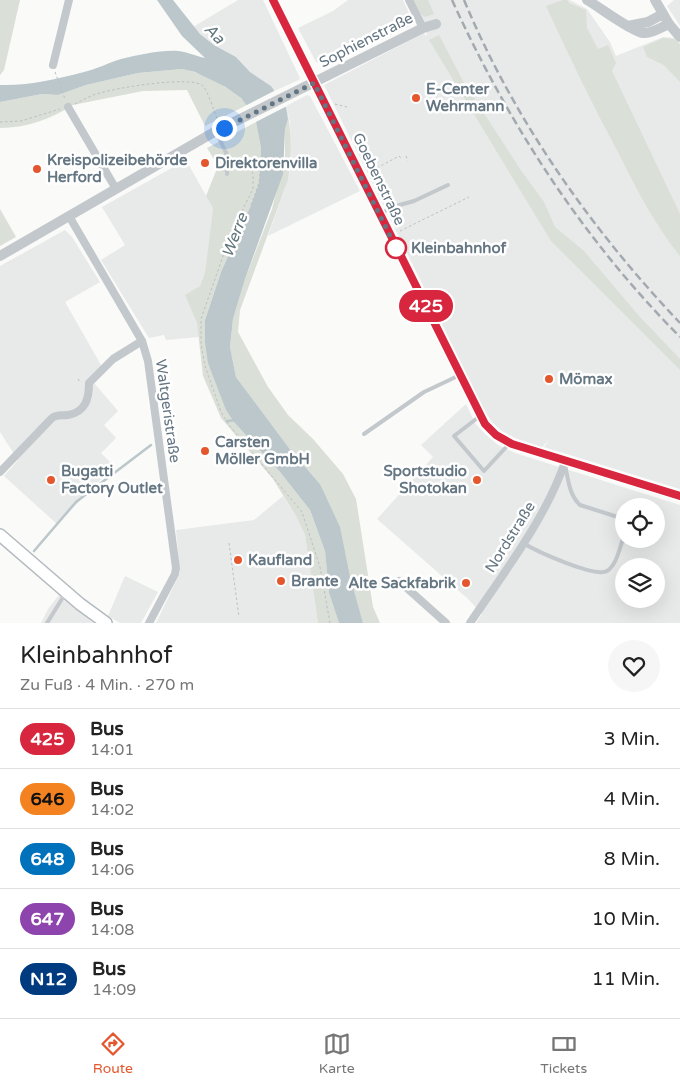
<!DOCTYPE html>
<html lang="de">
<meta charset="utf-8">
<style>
:root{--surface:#fff;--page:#f6f6f6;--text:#222;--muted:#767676;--line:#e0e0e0;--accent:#e4572e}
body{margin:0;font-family:"Varela Round",sans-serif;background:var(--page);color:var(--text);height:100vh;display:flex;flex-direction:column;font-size:19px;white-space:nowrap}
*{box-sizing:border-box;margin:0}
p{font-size:16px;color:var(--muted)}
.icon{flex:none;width:28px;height:28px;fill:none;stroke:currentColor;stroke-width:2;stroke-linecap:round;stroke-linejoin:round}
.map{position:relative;height:623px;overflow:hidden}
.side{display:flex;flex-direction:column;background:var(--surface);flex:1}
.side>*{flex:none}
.badge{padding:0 10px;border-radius:16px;font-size:18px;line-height:32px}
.fabs{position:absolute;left:615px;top:498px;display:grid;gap:10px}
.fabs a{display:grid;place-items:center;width:50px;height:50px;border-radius:50%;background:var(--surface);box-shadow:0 5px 20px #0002;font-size:25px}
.you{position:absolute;width:25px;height:25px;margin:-12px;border:4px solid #fff;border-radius:50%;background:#1a73e8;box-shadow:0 0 0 8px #1a73e833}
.map>.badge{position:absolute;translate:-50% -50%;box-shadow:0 0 0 2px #fff}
.round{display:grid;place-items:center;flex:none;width:52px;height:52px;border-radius:26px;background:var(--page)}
.overview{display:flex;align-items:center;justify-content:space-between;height:85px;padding:0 20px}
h1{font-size:24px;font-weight:600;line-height:38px}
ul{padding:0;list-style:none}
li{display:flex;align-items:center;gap:15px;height:60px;padding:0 20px;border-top:1px solid var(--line)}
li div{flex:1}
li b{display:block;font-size:19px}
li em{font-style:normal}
li .badge{min-width:55px;font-weight:700;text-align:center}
.menu{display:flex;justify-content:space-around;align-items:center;height:70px;border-top:1px solid var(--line);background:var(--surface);font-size:14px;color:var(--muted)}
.menu a{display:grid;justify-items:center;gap:2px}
.menu .current{color:var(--accent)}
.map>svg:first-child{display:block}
.built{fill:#e8e9e9;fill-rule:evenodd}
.green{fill:#dadfd7}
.water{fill:#bbc7cb}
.pier{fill:#fafaf8}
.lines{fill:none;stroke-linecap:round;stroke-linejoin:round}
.stream{stroke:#bbc7cb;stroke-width:2.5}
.secondary-casing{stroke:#b3babf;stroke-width:14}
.path{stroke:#bbbfc2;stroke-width:1;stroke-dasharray:2.5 2.5;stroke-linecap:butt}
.service{stroke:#c3c8cc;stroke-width:4}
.minor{stroke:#c3c8cc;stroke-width:8}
.tertiary{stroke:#c3c8cc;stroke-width:10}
.secondary{stroke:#fff;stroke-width:11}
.rail{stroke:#a2aab0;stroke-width:2.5;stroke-dasharray:8 4;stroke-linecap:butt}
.line-casing{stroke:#fff;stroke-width:11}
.line{stroke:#d7263d;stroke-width:8}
.walk{stroke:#657683;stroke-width:5;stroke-dasharray:0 9}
.poi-dot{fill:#e4572e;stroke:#fff;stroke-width:2}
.stop-dot{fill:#fff;stroke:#d7263d;stroke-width:2.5}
.labels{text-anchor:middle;stroke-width:5;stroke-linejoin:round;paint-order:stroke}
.street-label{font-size:15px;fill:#657683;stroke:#fff}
.poi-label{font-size:15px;font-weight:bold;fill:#657683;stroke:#fff;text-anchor:start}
.stop-label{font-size:15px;font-weight:bold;fill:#657683;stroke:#fff;text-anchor:start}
.water-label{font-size:16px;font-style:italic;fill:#60757c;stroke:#fff}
</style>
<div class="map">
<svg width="680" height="623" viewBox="0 0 680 623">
<rect width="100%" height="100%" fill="#fafaf8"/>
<g class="built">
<path d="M238,0H263L300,78L299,80L274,91L271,86L250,72L236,57L214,45L200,34L193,27Z"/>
<path d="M348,0H403L414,24L360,50L358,48L324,65L316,62L298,28L333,11Z"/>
<path d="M413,0H570L587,9L610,42L616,56L663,37L675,38L680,44V489L544,447L549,440L542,447L515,438L502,431L492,422L486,413L324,85L424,33L426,36L427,35Z"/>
<path d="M674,0H680V26L667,6Z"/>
<path d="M307,95L310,96L360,191L268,236L288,180L291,165L290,122L286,106Z"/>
<path d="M186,160L213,208L205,272L200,286L186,295L197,323L199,337L166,340L164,335L149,338L101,260L125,245L102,207Z"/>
<path d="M65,230L72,237L100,282L65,302L105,372L94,383L118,411L104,425L116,438L101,453L114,466L57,524L4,476L18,460L0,432V266Z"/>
<path d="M466,404L475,423L485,434L498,445L515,453L680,505V623H476L482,614L468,599L377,519L433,457L421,445ZM624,506H656V539H624ZM624,566H656V599H624Z"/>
<path d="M283,496L296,516L305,535L318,623H156L180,573L176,530L254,520Z"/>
<path d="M125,576L158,592L141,623H120L108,616Z"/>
<path d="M59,595L93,623H41L48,609Z"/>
</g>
<g class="green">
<path d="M0,0H20L4,70L0,75Z"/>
<path d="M410,0H428L434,14L425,17L416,10Z"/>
<path d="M563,0H567L569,3L586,10L587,28L598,49L608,45L616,63L612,71L680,214V256C655,225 637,190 619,154C593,106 569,56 546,6Z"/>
<path d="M439,35L463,81L520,169L544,202L555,227L584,251L639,316L680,359V370L551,241L429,40Z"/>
<path d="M663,38L674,39L680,44V82L664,65L647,57L643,47Z"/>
<path d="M182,69C206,74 231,85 247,105L205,126L187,90L143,91L73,105C51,119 26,128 0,128V102L42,94L58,95L86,85L138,73Z"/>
<path d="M286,106C292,130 292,156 288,180L240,310L238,332L268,387L288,415L313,439L343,474L356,499L373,607L380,623H363L320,484L289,448L236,377L230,347L233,319L245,279L272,209L285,156V129L288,119Z"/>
<path d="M256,122L261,148L259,183L251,205L221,272L205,320L226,410L233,421L280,472L310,510L325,551L329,593L339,623H318L305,535L296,516L273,479L221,418L203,376L197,323L185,295L200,286L205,272L213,208L206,196L218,166L207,148Z"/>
<path d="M0,209L16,237L0,246Z"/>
</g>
<path class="water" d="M157,0H173L200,34L214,45L236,57L250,72L271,86L286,107L288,119L285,129L283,174L245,279L233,319L230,347L236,377L289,448L320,484L340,527L350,577L363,623H339L329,593L325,551L310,510L280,472L233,421L226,410L208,363L205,342V320L221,272L251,205L259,183L261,148L256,122L251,111L241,98L226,87L195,72L182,69L138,73L86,85L58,95L42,94L0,102V85C28,86 57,79 84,72C97,69 108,63 121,59C139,55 160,50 178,51C188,52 196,56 205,58L182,36Z"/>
<path class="pier" d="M276,90L287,106L254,123L245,106Z"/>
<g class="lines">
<g class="stream">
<path d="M227,421L236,420"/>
<path d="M34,551L76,502L151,445"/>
</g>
<g class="secondary-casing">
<path id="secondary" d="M0,535L80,604L106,623"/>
</g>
<g class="path">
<path d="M55,72L65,99"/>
<path d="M75,104C83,100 91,95 100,93C115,88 193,75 203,86C208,91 215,114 218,121"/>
<path d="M335,104L347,107"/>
<path d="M0,122L21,121L60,109"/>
<path d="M406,156L408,161"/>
<path d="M232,157L241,162L253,173V189L231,233L201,319V343L205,366L221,412L229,425L302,512L320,567L330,623"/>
<path d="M363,157L370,153"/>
<path d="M377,168L399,156L401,158"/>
<path d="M251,205L259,183L261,165"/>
<path d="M400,231L469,197"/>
<path d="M78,379L80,382"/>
<path d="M229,543L239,617"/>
</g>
<g class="service">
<path d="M216,131L227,155V174"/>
<path d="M381,213L396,206L414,201L448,185"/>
<path d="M480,416L454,436L484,471L509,444"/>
<path d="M364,434L424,392L460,375"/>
<path d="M565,465C568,478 569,495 580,505L624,519"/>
<path d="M523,543C536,551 595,578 607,571C617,565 620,546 624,536"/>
<path d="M47,623L65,594"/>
</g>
<g class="minor">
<path d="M409,0L423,28"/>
<path d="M53,65L69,0"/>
<path d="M68,107L116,189"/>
<path d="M69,216L142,341L148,361L176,568L175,574L149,623"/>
<path d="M0,472L52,418C57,414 62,416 68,415C86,412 89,398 89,383L113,359L142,341"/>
<path d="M399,581L446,623"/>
<path d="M470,623C503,574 546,518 565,462"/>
</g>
<g class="tertiary">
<path d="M273,0L485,424L496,435L512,444L680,496"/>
<path d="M587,0C601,8 629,30 643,33C652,34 661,27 669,24"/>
<path d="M655,0L669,24L680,37"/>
<path d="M628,26L648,22L663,14"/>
<path d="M0,256L216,131L423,28L436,24"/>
</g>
<use href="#secondary" class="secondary"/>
<g class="rail">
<path d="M452,0C509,125 583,239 680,337"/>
<path d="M464,0C514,120 591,229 680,323"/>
</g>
</g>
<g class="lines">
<g class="line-casing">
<path id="line" d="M273,0L485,424L496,435L512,444L680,496"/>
</g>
<use href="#line" class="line"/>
<path class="walk" d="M224,128L314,83L398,252L396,248"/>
</g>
<g class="poi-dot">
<circle cx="416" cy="98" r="5"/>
<circle cx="205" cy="163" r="5"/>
<circle cx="37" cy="169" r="5"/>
<circle cx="549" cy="379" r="5"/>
<circle cx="205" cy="451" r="5"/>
<circle cx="51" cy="480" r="5"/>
<circle cx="477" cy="480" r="5"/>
<circle cx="238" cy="560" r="5"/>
<circle cx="281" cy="581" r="5"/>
<circle cx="466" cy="583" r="5"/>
</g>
<circle class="stop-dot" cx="396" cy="248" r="10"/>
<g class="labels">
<g class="street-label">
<text transform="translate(366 40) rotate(-27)" y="5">Sophienstraße</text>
<text transform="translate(379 179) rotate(64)" y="5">Goebenstraße</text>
<text transform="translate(168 411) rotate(82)" y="5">Waltgeristraße</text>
<text transform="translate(510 537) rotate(-58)" y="5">Nordstraße</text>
</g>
<g class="poi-label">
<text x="426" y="94">E-Center<tspan x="426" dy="17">Wehrmann</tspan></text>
<text x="47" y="165">Kreispolizeibehörde<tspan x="47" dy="17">Herford</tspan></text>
<text x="215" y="168">Direktorenvilla</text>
<text x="559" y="384">Mömax</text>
<text x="215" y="447">Carsten<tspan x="215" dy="17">Möller GmbH</tspan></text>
<text x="61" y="476">Bugatti<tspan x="61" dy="17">Factory Outlet</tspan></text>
<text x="467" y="476" text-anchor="end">Sportstudio<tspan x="467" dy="17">Shotokan</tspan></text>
<text x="248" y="565">Kaufland</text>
<text x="291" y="586">Brante</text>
<text x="456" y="588" text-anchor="end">Alte Sackfabrik</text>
</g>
<g class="stop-label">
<text x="411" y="253">Kleinbahnhof</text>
</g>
<g class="water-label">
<text transform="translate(215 33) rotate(46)" y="6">Aa</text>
<text transform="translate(234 235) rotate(-69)" y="6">Werre</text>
</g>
</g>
</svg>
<div class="fabs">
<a><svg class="icon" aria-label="locate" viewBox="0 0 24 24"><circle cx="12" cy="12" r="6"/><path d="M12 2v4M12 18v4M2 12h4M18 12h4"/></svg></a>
<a><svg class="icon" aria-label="layers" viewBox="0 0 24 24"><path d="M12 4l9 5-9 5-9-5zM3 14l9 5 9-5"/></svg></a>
</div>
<div class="you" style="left:224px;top:128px"></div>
<b class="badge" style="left:426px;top:306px;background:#d7263d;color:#fff">425</b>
</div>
<section class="side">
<div class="overview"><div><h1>Kleinbahnhof</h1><p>Zu Fuß · 4 Min. · 270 m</p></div><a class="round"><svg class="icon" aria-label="heart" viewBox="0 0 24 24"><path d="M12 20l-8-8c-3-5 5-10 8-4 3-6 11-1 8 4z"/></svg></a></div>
<ul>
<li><span class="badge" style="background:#d7263d;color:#fff">425</span><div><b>Bus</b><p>14:01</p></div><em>3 Min.</em></li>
<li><span class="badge" style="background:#f58220;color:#111">646</span><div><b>Bus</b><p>14:02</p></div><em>4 Min.</em></li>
<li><span class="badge" style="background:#0072bc;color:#fff">648</span><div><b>Bus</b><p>14:06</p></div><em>8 Min.</em></li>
<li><span class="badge" style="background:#8e44ad;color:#fff">647</span><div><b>Bus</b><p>14:08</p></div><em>10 Min.</em></li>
<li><span class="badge" style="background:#003b80;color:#fff">N12</span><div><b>Bus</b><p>14:09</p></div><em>11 Min.</em></li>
</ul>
</section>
<nav class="menu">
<a class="current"><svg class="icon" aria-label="directions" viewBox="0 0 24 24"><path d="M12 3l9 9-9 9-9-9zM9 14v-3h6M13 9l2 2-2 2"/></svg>Route</a>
<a><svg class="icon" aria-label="map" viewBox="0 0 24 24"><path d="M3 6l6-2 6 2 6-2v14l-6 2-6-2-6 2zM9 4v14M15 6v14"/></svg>Karte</a>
<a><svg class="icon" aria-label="tickets" viewBox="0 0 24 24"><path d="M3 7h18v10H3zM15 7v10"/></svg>Tickets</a>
</nav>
